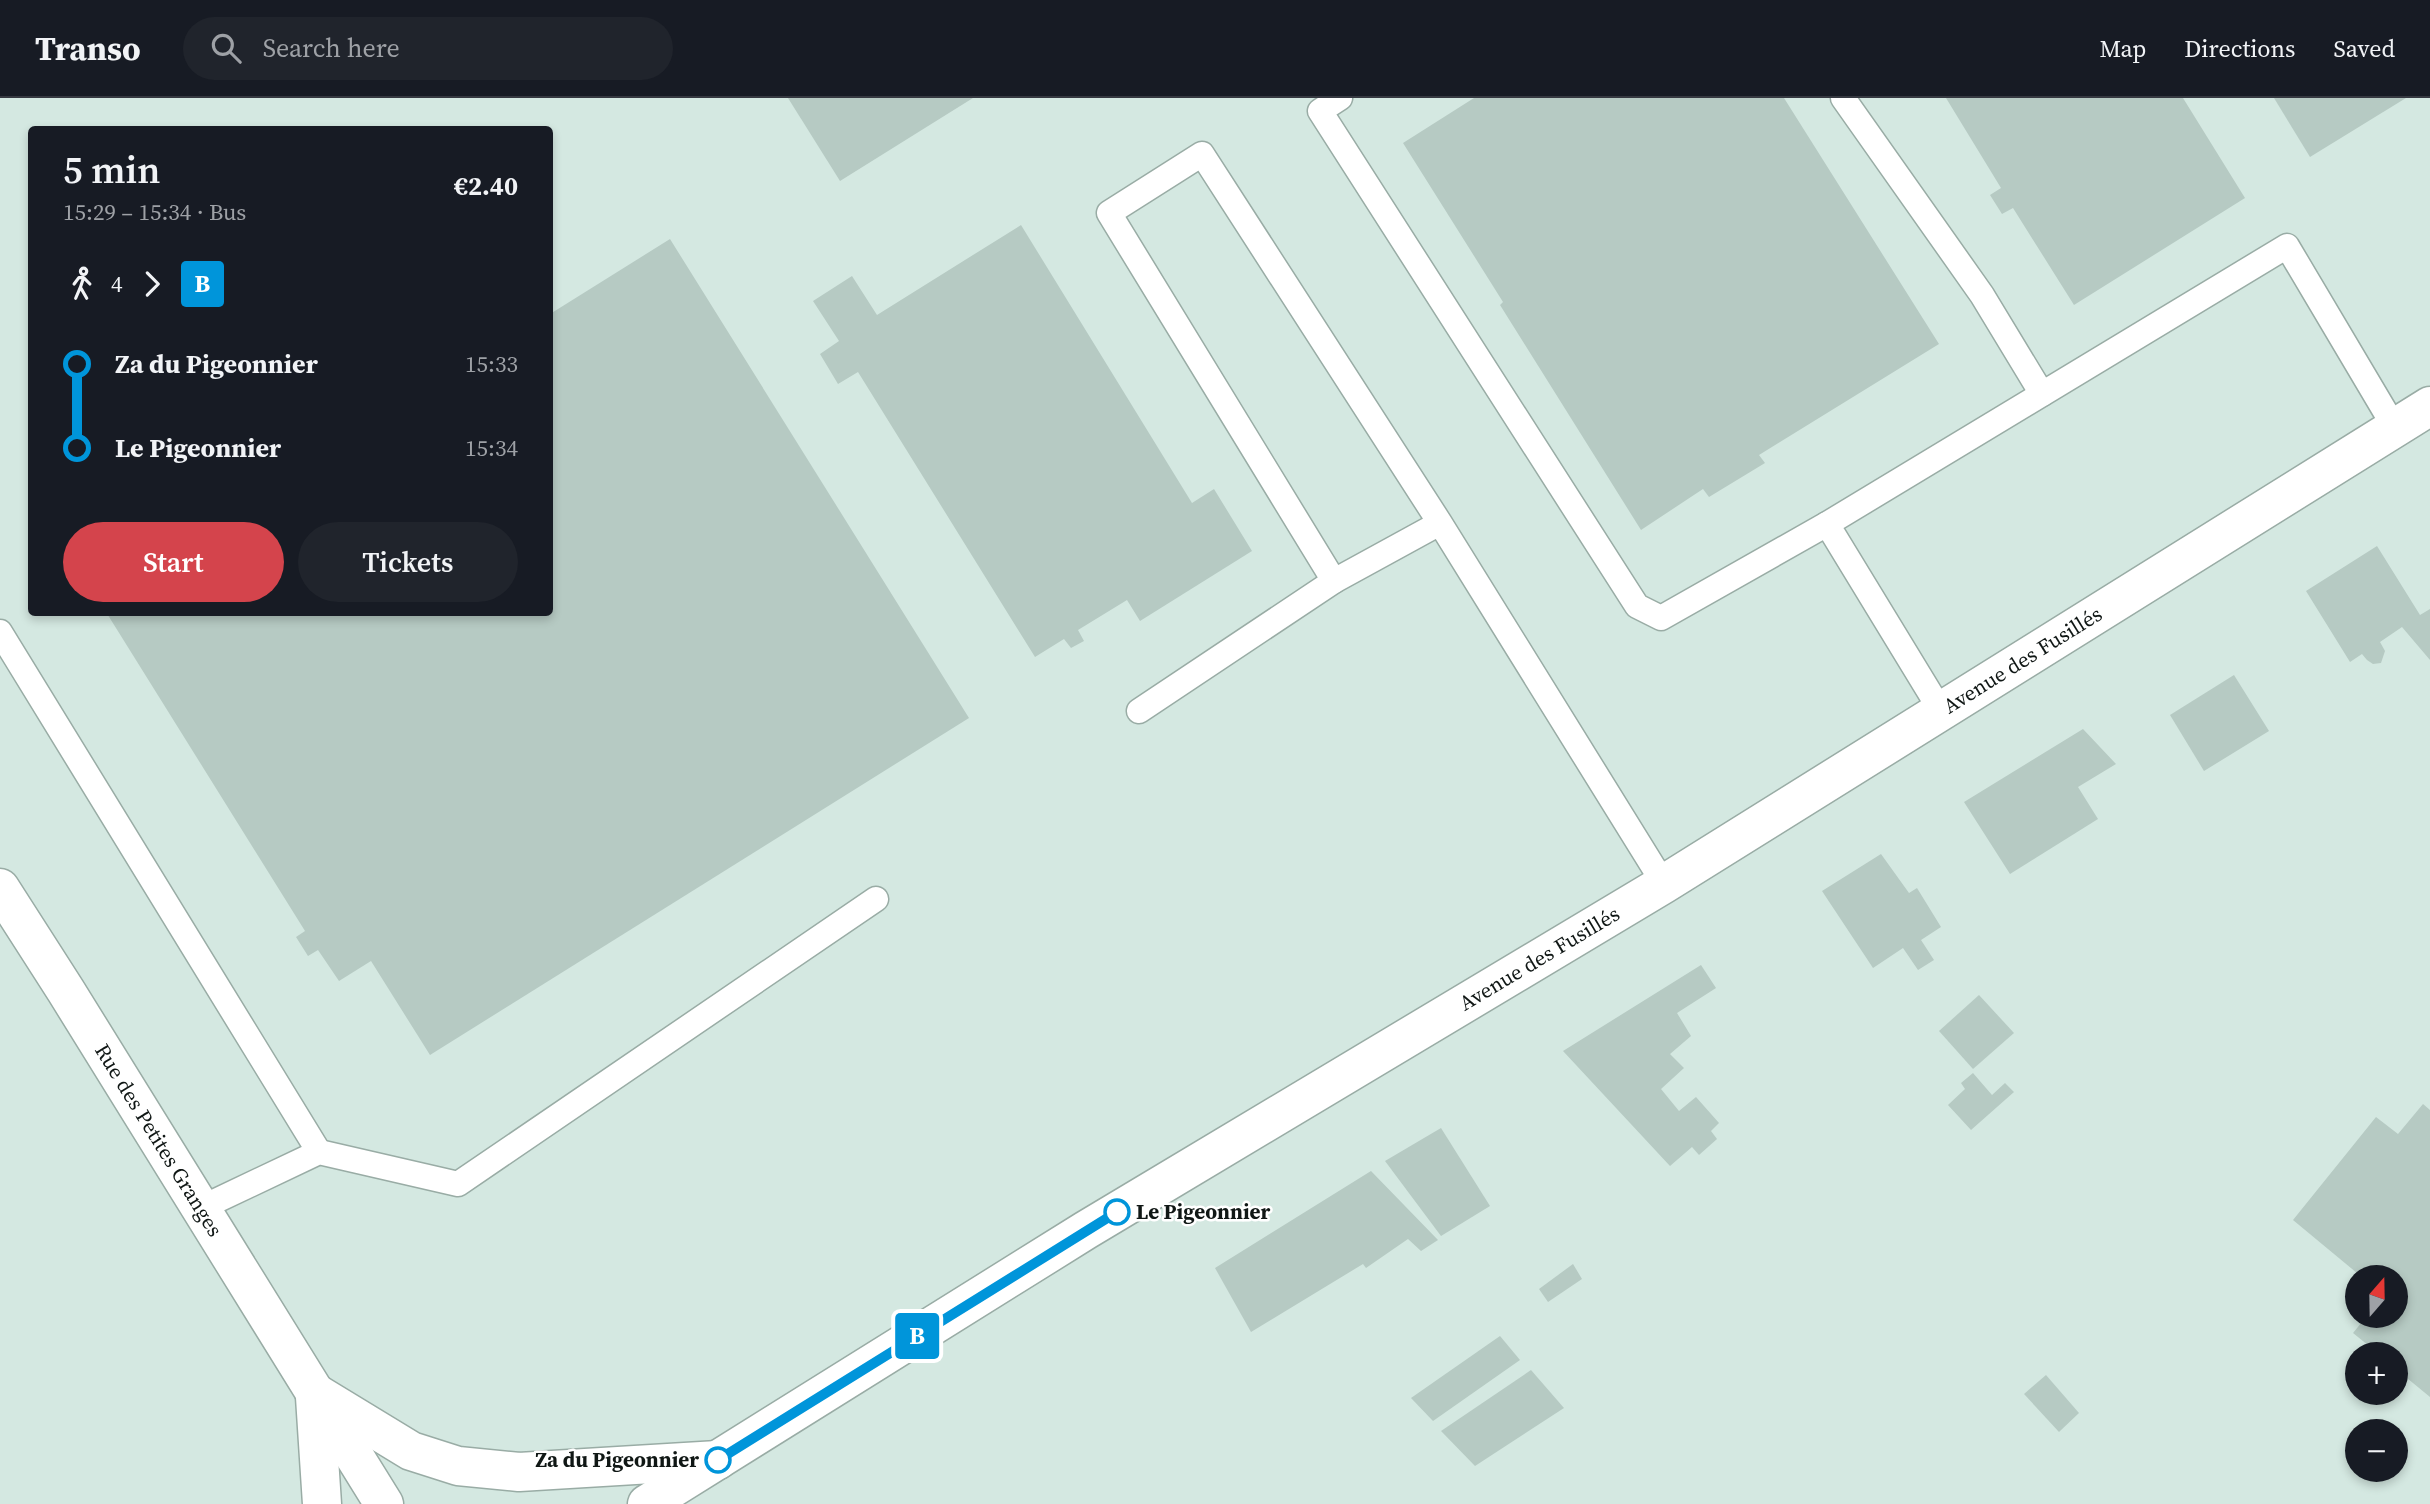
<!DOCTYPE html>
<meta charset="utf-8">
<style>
:root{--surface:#171b24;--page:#20242c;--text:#f1f3f6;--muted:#9ea1a6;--line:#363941;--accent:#d4444c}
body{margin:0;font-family:"Source Serif 4",serif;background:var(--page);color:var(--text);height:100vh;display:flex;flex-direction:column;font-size:26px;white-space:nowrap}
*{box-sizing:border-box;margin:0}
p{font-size:23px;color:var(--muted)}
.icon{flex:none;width:38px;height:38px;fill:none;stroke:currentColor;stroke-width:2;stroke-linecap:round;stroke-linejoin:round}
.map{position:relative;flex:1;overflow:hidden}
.sheet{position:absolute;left:28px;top:28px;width:525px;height:490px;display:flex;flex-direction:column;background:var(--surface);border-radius:7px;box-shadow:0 4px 10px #0003}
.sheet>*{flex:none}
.badge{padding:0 14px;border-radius:5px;font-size:24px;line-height:46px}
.needle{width:46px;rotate:20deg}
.buttons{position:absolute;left:2345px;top:1167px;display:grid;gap:14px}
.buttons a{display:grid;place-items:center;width:63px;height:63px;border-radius:50%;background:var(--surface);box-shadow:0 4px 10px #0003;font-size:35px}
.map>.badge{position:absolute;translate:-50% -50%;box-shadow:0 0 0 4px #fff}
.legs{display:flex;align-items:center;gap:10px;height:77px;padding:0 35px;font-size:23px}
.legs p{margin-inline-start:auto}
.head{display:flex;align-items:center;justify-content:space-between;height:119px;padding:0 35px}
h1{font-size:38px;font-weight:600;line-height:52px}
.action{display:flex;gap:14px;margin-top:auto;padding:14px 35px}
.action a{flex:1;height:80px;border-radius:42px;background:var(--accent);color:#fff;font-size:28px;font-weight:600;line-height:80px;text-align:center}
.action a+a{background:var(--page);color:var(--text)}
ul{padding:0 35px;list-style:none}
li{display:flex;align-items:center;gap:24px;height:84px;font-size:26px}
li i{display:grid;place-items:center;width:10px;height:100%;margin:0 9px;background:currentColor}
li i::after{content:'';width:18px;height:18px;margin:-9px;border:5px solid;border-radius:50%;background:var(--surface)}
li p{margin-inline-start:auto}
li:first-child i{background:linear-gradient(#0000 50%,currentColor 0)}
li:last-child i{background:linear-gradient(currentColor 50%,#0000 0)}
header{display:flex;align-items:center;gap:42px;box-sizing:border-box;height:98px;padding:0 35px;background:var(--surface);border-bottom:2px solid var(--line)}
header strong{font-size:33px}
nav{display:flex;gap:38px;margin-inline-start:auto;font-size:24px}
.search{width:490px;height:63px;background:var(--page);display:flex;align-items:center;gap:18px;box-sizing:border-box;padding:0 24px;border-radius:38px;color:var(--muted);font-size:26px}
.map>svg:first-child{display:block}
.building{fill:#b6cac3}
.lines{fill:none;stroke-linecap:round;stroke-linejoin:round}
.service-casing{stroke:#99aca5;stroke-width:27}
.minor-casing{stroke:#99aca5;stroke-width:41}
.secondary-casing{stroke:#99aca5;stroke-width:41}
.service{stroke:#fff;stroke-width:24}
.minor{stroke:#fff;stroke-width:38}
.secondary{stroke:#fff;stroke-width:38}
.line-1-casing{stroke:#fff;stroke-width:16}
.line-1{stroke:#0095da;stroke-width:10}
.stop-1-dot{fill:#fff;stroke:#0095da;stroke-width:3.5}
.labels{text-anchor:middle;stroke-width:5;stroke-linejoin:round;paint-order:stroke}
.street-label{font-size:21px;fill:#101715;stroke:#fff}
.stop-label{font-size:21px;font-weight:bold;fill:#101715;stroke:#fff;text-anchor:start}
</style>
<header>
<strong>Transo</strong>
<div class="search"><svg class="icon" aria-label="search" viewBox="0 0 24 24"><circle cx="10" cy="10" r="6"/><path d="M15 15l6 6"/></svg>Search here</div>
<nav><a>Map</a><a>Directions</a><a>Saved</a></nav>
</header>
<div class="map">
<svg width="2430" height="1406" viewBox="0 0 2430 1406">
<rect width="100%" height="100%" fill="#d4e8e1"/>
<g class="building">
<path d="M788,0H973L840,83Z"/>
<path d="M1474,0H1784L1939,246L1759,357L1765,365L1709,399L1703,391L1641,432L1500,207L1503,204L1403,45Z"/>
<path d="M1946,0H2183L2245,100L2074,207L2013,110L2002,116L1990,97L2001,90Z"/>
<path d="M2274,0H2406L2310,59Z"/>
<path d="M1021,127L1192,405L1214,391L1252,453L1140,523L1127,502L1078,532L1084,543L1071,550L1064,541L1035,559L858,274L838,286L820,256L839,243L813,203L852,178L877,217Z"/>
<path d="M670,141L969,620L430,957L371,863L339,883L318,852L308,858L296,839L305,833L106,514H550V216Z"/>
<path d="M2377,448L2420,517L2430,511V562L2402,529L2380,544L2385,553L2381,565L2373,566L2367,562L2362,556L2350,564L2306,493Z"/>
<path d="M2234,577L2269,633L2204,673L2170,617Z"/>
<path d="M2083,631L2116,666L2078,689L2098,721L2010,776L1964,704Z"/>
<path d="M1881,756L1909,795L1917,790L1941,829L1921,842L1934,862L1918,872L1903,850L1873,870L1822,793Z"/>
<path d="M1701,867L1716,890L1677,915L1691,938L1670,956L1684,970L1661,991L1679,1013L1696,999L1719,1025L1711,1033L1717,1041L1699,1057L1692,1049L1670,1068L1563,953Z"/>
<path d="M1979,897L2014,935L1973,971L1939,933Z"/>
<path d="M1973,975L1992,997L2005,985L2014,994L1971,1032L1948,1007L1965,991L1961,985Z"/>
<path d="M2423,1006L2430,1012V1299L2396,1271V1256H2379L2353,1235L2367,1218H2396V1180H2363L2293,1122L2376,1019L2398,1036Z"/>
<path d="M1441,1030L1490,1108L1441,1138L1385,1063Z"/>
<path d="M1371,1073L1438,1142L1421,1153L1408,1141L1366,1170L1363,1166L1251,1234L1215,1170Z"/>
<path d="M1573,1166L1582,1181L1548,1204L1539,1191Z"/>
<path d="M1500,1238L1520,1262L1433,1323L1411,1300Z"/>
<path d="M1531,1272L1564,1310L1475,1368L1441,1333Z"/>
<path d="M2046,1277L2079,1315L2059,1334L2024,1296Z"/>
</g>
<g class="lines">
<g class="service-casing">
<g id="service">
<path d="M1340,0L1320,13L1637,508L1661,520L1827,426"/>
<path d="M1843,0L1982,197L2042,296"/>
<path d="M1440,425L1334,483L1109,115L1202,56L1440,425L1664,786"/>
<path d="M0,534L319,1054"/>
<path d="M1139,613L1334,483"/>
<path d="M1941,613L1827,426L2287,148L2395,330"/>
<path d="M201,1110L319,1054L458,1086L876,801"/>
</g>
</g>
<g class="minor-casing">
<g id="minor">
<path id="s1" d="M0,790L66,893L384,1406"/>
<path d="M319,1297L411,1353L458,1368L519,1374L718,1362"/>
<path d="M315,1299L322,1406"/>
</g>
</g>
<g class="secondary-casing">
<g id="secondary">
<path id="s2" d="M647,1406L1086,1132L1664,786L2430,308"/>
</g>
</g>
<use href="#service" class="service"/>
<use href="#minor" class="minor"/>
<use href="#secondary" class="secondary"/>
</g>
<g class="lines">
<g class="line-1-casing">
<path id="line-1" d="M718,1362L1117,1114"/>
</g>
<use href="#line-1" class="line-1"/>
</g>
<g class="stop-1-dot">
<circle cx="1117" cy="1114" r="12"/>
<circle cx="718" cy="1362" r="12"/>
</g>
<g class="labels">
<g class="street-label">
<text dy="7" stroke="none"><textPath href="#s2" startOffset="1614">Avenue des Fusillés</textPath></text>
<text dy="7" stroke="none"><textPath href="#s2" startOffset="1046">Avenue des Fusillés</textPath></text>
<text dy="7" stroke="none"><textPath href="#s1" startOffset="298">Rue des Petites Granges</textPath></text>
</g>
<g class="stop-label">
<text x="1136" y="1121">Le Pigeonnier</text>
<text x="699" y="1369" text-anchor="end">Za du Pigeonnier</text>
</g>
</g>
</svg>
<div class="buttons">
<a><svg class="needle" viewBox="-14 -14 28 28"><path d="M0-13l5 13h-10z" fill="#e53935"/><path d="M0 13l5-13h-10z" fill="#9ea1a6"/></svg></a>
<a>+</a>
<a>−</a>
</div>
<b class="badge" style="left:917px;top:1238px;background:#0095da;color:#fff">B</b>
<section class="sheet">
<div class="head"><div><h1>5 min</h1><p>15:29 – 15:34 · Bus</p></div><b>€2.40</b></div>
<div class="legs"><svg class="icon" aria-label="walk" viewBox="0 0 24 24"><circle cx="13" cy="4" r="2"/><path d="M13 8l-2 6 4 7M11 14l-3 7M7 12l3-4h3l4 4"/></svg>4<svg class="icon" aria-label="forward" viewBox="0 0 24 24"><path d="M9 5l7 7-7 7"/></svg><b class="badge" style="background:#0095da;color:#fff">B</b></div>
<ul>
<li><i style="color:#0095da"></i><b>Za du Pigeonnier</b><p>15:33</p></li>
<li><i style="color:#0095da"></i><b>Le Pigeonnier</b><p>15:34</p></li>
</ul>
<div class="action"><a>Start</a><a>Tickets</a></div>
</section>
</div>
